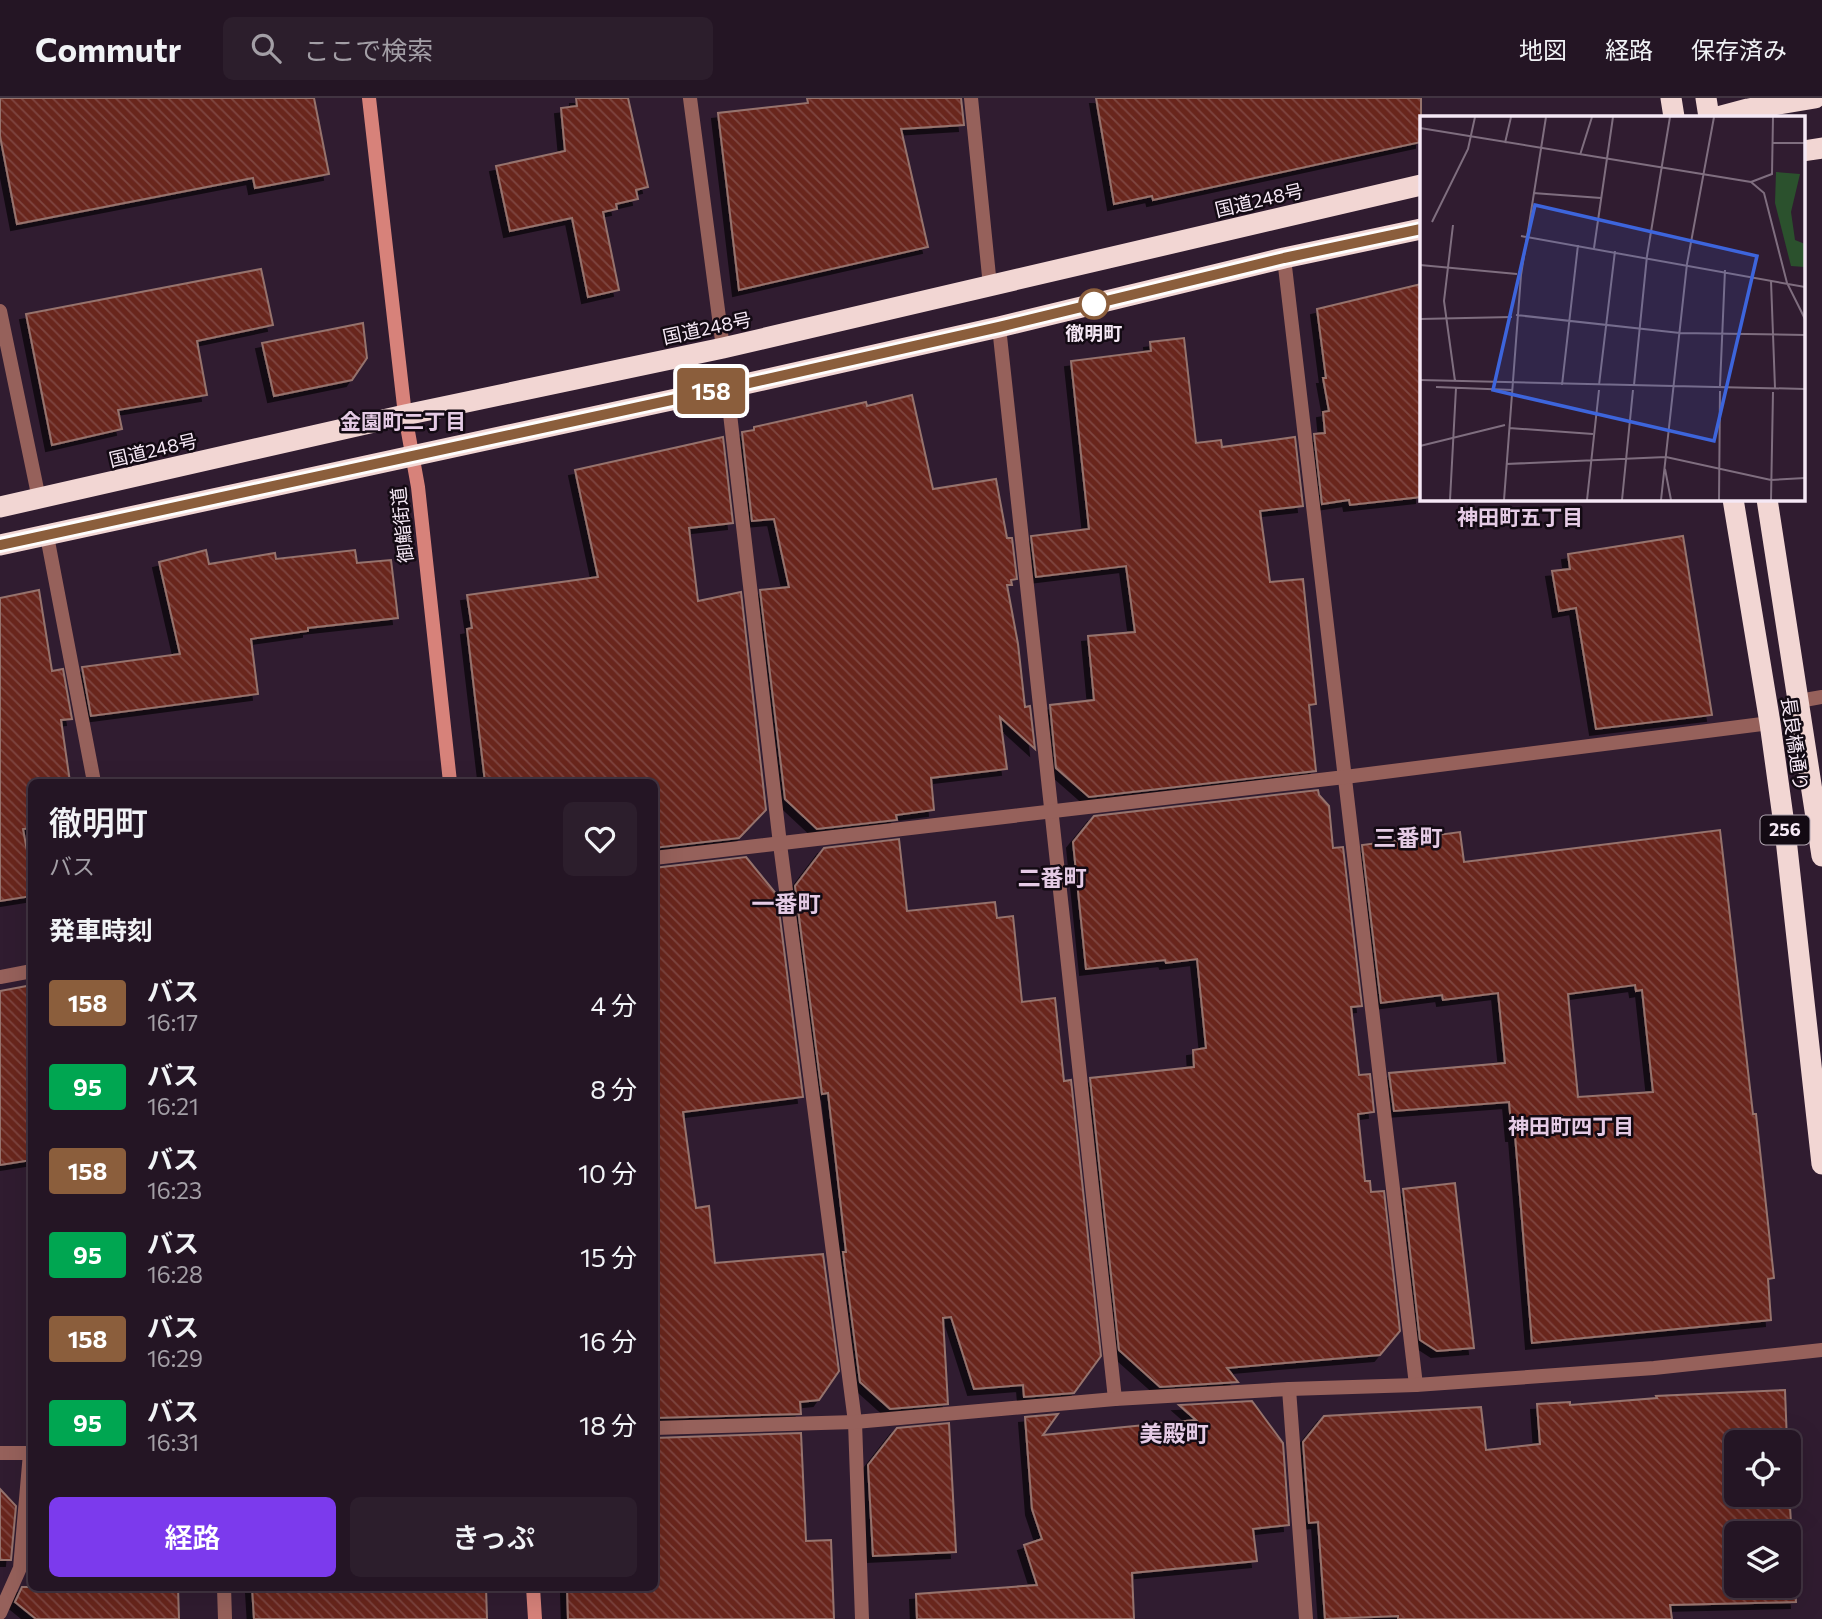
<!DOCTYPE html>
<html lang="ja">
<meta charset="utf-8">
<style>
:root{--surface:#241524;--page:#2c1e2c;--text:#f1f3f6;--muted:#a39fa6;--line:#413441;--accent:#7c3aed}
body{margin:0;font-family:Commissioner,"Noto Sans JP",sans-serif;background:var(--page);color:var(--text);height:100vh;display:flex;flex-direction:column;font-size:26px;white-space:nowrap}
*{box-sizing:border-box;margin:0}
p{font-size:23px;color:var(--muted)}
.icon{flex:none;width:38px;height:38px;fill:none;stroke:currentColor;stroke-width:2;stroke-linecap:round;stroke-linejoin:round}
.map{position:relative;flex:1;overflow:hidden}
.side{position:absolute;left:28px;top:681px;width:630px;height:812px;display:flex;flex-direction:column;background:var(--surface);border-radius:10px;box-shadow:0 7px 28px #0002,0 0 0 2px var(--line)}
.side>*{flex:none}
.badge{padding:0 14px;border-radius:5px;font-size:24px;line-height:46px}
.controls{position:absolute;left:1724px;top:1332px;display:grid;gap:14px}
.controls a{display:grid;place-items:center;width:77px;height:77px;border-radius:10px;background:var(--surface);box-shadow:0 7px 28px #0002,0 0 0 2px var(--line);font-size:35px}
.map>.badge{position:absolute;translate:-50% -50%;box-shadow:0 0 0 4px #fff}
h2{padding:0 21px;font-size:26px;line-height:63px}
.round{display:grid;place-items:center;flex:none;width:74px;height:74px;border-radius:10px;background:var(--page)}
.head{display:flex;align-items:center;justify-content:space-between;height:119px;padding:0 21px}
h1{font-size:33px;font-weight:600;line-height:52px}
.primary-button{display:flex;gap:14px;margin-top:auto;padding:14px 21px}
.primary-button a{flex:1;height:80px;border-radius:10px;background:var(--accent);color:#fff;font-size:28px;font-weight:600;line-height:80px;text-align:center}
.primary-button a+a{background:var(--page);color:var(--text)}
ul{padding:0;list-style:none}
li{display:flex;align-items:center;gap:21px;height:84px;padding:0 21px}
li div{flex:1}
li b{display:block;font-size:26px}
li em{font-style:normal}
li .badge{min-width:77px;font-weight:700;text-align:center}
header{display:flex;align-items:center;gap:42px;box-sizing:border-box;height:98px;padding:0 35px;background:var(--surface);border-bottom:2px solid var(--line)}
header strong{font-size:33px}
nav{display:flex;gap:38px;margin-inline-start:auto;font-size:24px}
.search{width:490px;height:63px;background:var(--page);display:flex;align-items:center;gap:18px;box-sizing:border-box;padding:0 24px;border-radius:10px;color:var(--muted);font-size:26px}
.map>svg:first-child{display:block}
.building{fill:url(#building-back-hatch);stroke:#96736d;stroke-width:2;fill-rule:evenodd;filter:url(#shadow)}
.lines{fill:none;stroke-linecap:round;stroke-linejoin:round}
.lane{stroke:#96615b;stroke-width:14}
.street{stroke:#96615b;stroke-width:14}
.secondary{stroke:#d7827a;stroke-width:14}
.highway{stroke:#f2d6d3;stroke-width:21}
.line-casing{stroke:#fff;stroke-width:16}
.line{stroke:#8b5e3c;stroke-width:10}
.stop-dot{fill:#fff;stroke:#8b5e3c;stroke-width:3.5}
.labels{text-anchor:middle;stroke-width:5;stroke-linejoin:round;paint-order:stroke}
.shield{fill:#130a13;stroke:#b1a5b1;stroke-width:2}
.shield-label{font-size:18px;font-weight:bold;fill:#f5e8f5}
.street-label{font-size:19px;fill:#f5e8f5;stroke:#130a13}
.stop-label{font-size:19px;font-weight:bold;fill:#f5e8f5;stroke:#130a13}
.neighbourhood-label{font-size:21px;font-weight:bold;fill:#e5cbe5;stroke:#130a13}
.quarter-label{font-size:23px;font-weight:bold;fill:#e5cbe5;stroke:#130a13}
.inset-road{fill:none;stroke:#7f6e7f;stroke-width:2}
.view{fill:#3d65dc;fill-opacity:0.15;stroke:#3d65dc;stroke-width:3.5}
.inset-edge{fill:none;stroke:#f5e8f5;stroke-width:3.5}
</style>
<header>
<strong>Commutr</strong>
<div class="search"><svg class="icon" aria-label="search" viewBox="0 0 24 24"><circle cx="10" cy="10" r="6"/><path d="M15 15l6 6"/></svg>ここで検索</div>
<nav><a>地図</a><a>経路</a><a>保存済み</a></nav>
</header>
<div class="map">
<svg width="1822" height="1521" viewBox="0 0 1822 1521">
<defs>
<pattern id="building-back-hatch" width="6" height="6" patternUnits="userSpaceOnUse" patternTransform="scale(1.75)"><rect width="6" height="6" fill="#69271f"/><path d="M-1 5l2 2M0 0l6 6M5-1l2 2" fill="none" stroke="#7f4640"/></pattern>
<filter id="shadow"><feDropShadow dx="-6" dy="6" stdDeviation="0" flood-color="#0009"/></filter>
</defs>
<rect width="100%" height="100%" fill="#301c30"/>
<g class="building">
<path d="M0,0H314L329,76L255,90L253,80L17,126L0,38Z"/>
<path d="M576,0H628L648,89L636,92L638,101L616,106L617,111L603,114L619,192L588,199L572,120L510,133L496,68L565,53L561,10L577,8Z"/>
<path d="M807,0H961L964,27L901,31L928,149L739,192L718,15L808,5Z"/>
<path d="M1096,0H1421V44L1153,102L1152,98L1114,106Z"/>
<path d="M261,171L273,227L197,243L207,297L118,312L122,331L52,347L26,216Z"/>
<path d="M1421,186V399L1350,407L1349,402L1322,406L1314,336L1325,335L1323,314L1329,313L1323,280H1326L1317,211Z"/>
<path d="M363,225L367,260L352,282L274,298L262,245Z"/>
<path d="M1184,240L1196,345L1221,342L1222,349L1295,339L1303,408L1260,413L1270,484L1303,481L1316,606L1309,607L1316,673L1089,699L1056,670L1050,607L1094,602L1088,538L1135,534L1126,468L1036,479L1031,438L1089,431L1071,263L1151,253L1150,244Z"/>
<path d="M912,297L933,391L996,381L1007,440H1012L1017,481L1011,482L1012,487H1007L1018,546L1025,609L1030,608L1035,651L1000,619L1007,671L931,680L934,712L896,717L897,722L817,731L785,701L760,492L789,489L774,421L752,423L742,334L754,332V329L866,304L867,308Z"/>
<path d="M723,339L733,425L689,430L698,503L741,494L766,712L739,740L654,750V684H485L467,531L472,530L467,497L598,479L575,372Z"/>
<path d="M1683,438L1712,617L1596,631L1576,510L1559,513L1552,473L1570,471L1568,456Z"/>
<path d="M206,452L209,466L275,455L276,461L355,452L357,465L391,462L398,520L308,530V533L251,541L258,596L91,618L82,569L180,556L159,464Z"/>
<path d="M39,492L52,573L63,571L72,621L61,622L70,684H32V730L23,731L32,779V798L0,803V500Z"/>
<path d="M1318,692L1319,697L1329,708L1333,750L1343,749L1362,908L1351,909L1359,977L1370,976L1374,1014L1358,1016L1365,1083H1370L1371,1094L1384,1093L1400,1233L1380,1257L1227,1270L1238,1284L1160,1289L1119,1252L1090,980L1194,969L1193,952L1206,950L1197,861L1166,865L1165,862L1086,871L1073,744L1094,718Z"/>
<path d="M1720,732L1753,1016H1756L1774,1180L1768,1181L1771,1222L1532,1245L1515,1037H1512L1509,1004L1394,1013L1389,975L1505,965L1498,895L1443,902L1442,897L1381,905L1362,747L1460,734L1464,764ZM1635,887L1636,893L1642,892L1653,994L1578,999L1568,896Z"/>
<path d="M899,741L907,813L995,804L997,820L1013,818L1022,904L1055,900L1064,983L1071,982L1101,1258L1074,1295L1024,1299L1023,1287L974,1291L951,1219L943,1220L948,1306L890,1311L860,1284L843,1154H846L828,995L822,996L795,788L824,750Z"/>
<path d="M746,759L777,797L803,999L683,1014L696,1110L709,1108L715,1165L823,1156L839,1273L819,1302L800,1304L801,1316L654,1320V770Z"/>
<path d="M32,887V1062L0,1067V893Z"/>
<path d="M1455,1085L1474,1250L1437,1253L1420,1242L1403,1091Z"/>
<path d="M1785,1292L1787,1344H1736V1396H1788V1377L1796,1504L1670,1507L1672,1521H1398V1518L1325,1521L1318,1424L1309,1425L1303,1344L1324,1318L1481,1309L1486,1352L1540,1346L1537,1306L1570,1304V1307L1657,1300L1656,1298ZM1736,1435H1788V1488H1736Z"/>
<path d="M1252,1303L1283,1345L1289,1427L1253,1431L1257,1463L1132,1475L1134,1521H917L916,1496L1037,1487L1024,1447L1042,1441L1032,1411L1025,1319L1058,1316L1043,1337L1196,1322L1179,1307Z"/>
<path d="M949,1325L956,1454L873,1458L868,1367L897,1330Z"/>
<path d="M801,1335L806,1443L831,1442L834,1521H568L567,1489H654V1340Z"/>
<path d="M0,1391L16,1408L11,1462H0Z"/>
<path d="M22,1489H178L179,1521H36L15,1504Z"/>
<path d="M252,1489H486L487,1521H254Z"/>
</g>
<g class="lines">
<g class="lane">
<path d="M224,1489L225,1521"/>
<path d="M0,1515L20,1470L30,1355"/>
</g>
<g class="street">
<path d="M690,0L723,250"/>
<path d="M971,0L990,188"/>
<path d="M1284,160L1416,1287"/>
<path d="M0,213L39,401"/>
<path d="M999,229L1115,1301"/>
<path d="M727,290L780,746L855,1324L862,1521"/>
<path d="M47,438L94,684"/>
<path d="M1799,603L1822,599"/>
<path d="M654,760L1345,679L1770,625"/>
<path d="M0,879L32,873"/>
<path d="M1289,1291L1306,1521"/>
<path d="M654,1330L855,1324L1115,1301L1289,1291L1416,1287L1654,1270L1822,1252"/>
<path d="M0,1355H32"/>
</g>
<g class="secondary">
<path d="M369,0L405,317L418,389L450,684"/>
<path d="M533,1489L535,1521"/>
</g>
<g class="highway">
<path d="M1671,0L1674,19"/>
<path d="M1706,0L1709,19"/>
<path d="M1718,19L1748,11L1815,0"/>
<path d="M1803,53L1822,50"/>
<path d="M1733,401L1770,625L1786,741L1822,1066"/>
<path d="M1767,401L1822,758"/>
<path d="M0,409L405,317L723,250L1421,87"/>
<path d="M0,447L727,290L999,229L1284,160L1421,131"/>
</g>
</g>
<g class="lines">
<g class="line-casing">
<path id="line" d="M0,447L727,290L999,229L1284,160L1421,131"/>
</g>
<use href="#line" class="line"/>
</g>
<circle class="stop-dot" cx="1094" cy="206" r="14"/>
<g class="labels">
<rect class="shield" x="1760.5" y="717.5" width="49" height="29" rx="5"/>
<g class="shield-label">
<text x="1785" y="738">256</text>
</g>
<g class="street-label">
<text transform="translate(1259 102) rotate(-13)" y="7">国道248号</text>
<text transform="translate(707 230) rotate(-12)" y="7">国道248号</text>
<text transform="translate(153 352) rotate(-13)" y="7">国道248号</text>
<text transform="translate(402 427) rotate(-96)" y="7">御鮨街道</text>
<text transform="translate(1795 646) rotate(82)" y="7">長良橋通り</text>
</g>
<g class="stop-label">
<text x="1094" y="242">徹明町</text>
</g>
<g class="neighbourhood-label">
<text x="403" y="331">金園町二丁目</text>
<text x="1520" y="427">神田町五丁目</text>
<text x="1571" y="1036">神田町四丁目</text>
</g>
<g class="quarter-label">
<text x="1408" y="748">三番町</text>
<text x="1052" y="788">二番町</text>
<text x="786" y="814">一番町</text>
<text x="1174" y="1344">美殿町</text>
</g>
</g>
<g transform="translate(1420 18)">
<rect width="385" height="385" fill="#301c30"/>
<path d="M356,56L380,58L371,96L375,124L385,128V151L371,150L355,87Z" fill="#2b512d"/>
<path class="inset-road" d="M0,12L331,66L344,77L367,167L385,203M85,27L91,1M353,27H385M160,39L172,1M331,66L352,58L353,1M113,77L181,82M12,106L48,33L55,1M33,109L24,185L35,265M101,120L385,171M174,132L193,1M0,149L97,158M351,165L355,272M96,199L260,217L385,219M0,203L92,201M0,264L385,273M142,269L158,129M179,269L195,135M214,269L227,140L250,1M300,270L305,154M16,271L93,274M89,312L173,318M0,330L85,309M86,348L246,341L351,364L385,362M245,353L251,384M30,384L36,272M84,384L101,159L126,1M167,384L179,274M202,384L213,274M241,384L267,148L294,1M299,384L300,275M351,384L353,276"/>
<path class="view" d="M115,89L337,140L294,325L73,274Z"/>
<rect width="385" height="385" class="inset-edge"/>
</g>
</svg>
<div class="controls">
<a><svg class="icon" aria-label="locate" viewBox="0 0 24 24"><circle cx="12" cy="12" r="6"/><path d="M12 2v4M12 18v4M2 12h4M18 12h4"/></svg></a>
<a><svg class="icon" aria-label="layers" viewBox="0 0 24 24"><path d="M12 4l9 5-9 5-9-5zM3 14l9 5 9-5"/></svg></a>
</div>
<b class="badge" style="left:711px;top:293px;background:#8b5e3c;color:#fff">158</b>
<section class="side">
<div class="head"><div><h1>徹明町</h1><p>バス</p></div><a class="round"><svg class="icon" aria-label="heart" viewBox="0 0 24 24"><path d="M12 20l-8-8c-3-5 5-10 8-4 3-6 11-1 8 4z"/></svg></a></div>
<h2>発車時刻</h2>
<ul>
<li><span class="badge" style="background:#8b5e3c;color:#fff">158</span><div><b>バス</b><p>16:17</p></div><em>4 分</em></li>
<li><span class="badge" style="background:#00a651;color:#fff">95</span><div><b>バス</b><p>16:21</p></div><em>8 分</em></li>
<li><span class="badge" style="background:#8b5e3c;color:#fff">158</span><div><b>バス</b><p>16:23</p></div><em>10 分</em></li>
<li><span class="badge" style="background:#00a651;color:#fff">95</span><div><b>バス</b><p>16:28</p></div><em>15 分</em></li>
<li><span class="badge" style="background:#8b5e3c;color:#fff">158</span><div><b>バス</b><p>16:29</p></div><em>16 分</em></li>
<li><span class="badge" style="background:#00a651;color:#fff">95</span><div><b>バス</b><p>16:31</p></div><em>18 分</em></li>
</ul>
<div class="primary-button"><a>経路</a><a>きっぷ</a></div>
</section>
</div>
